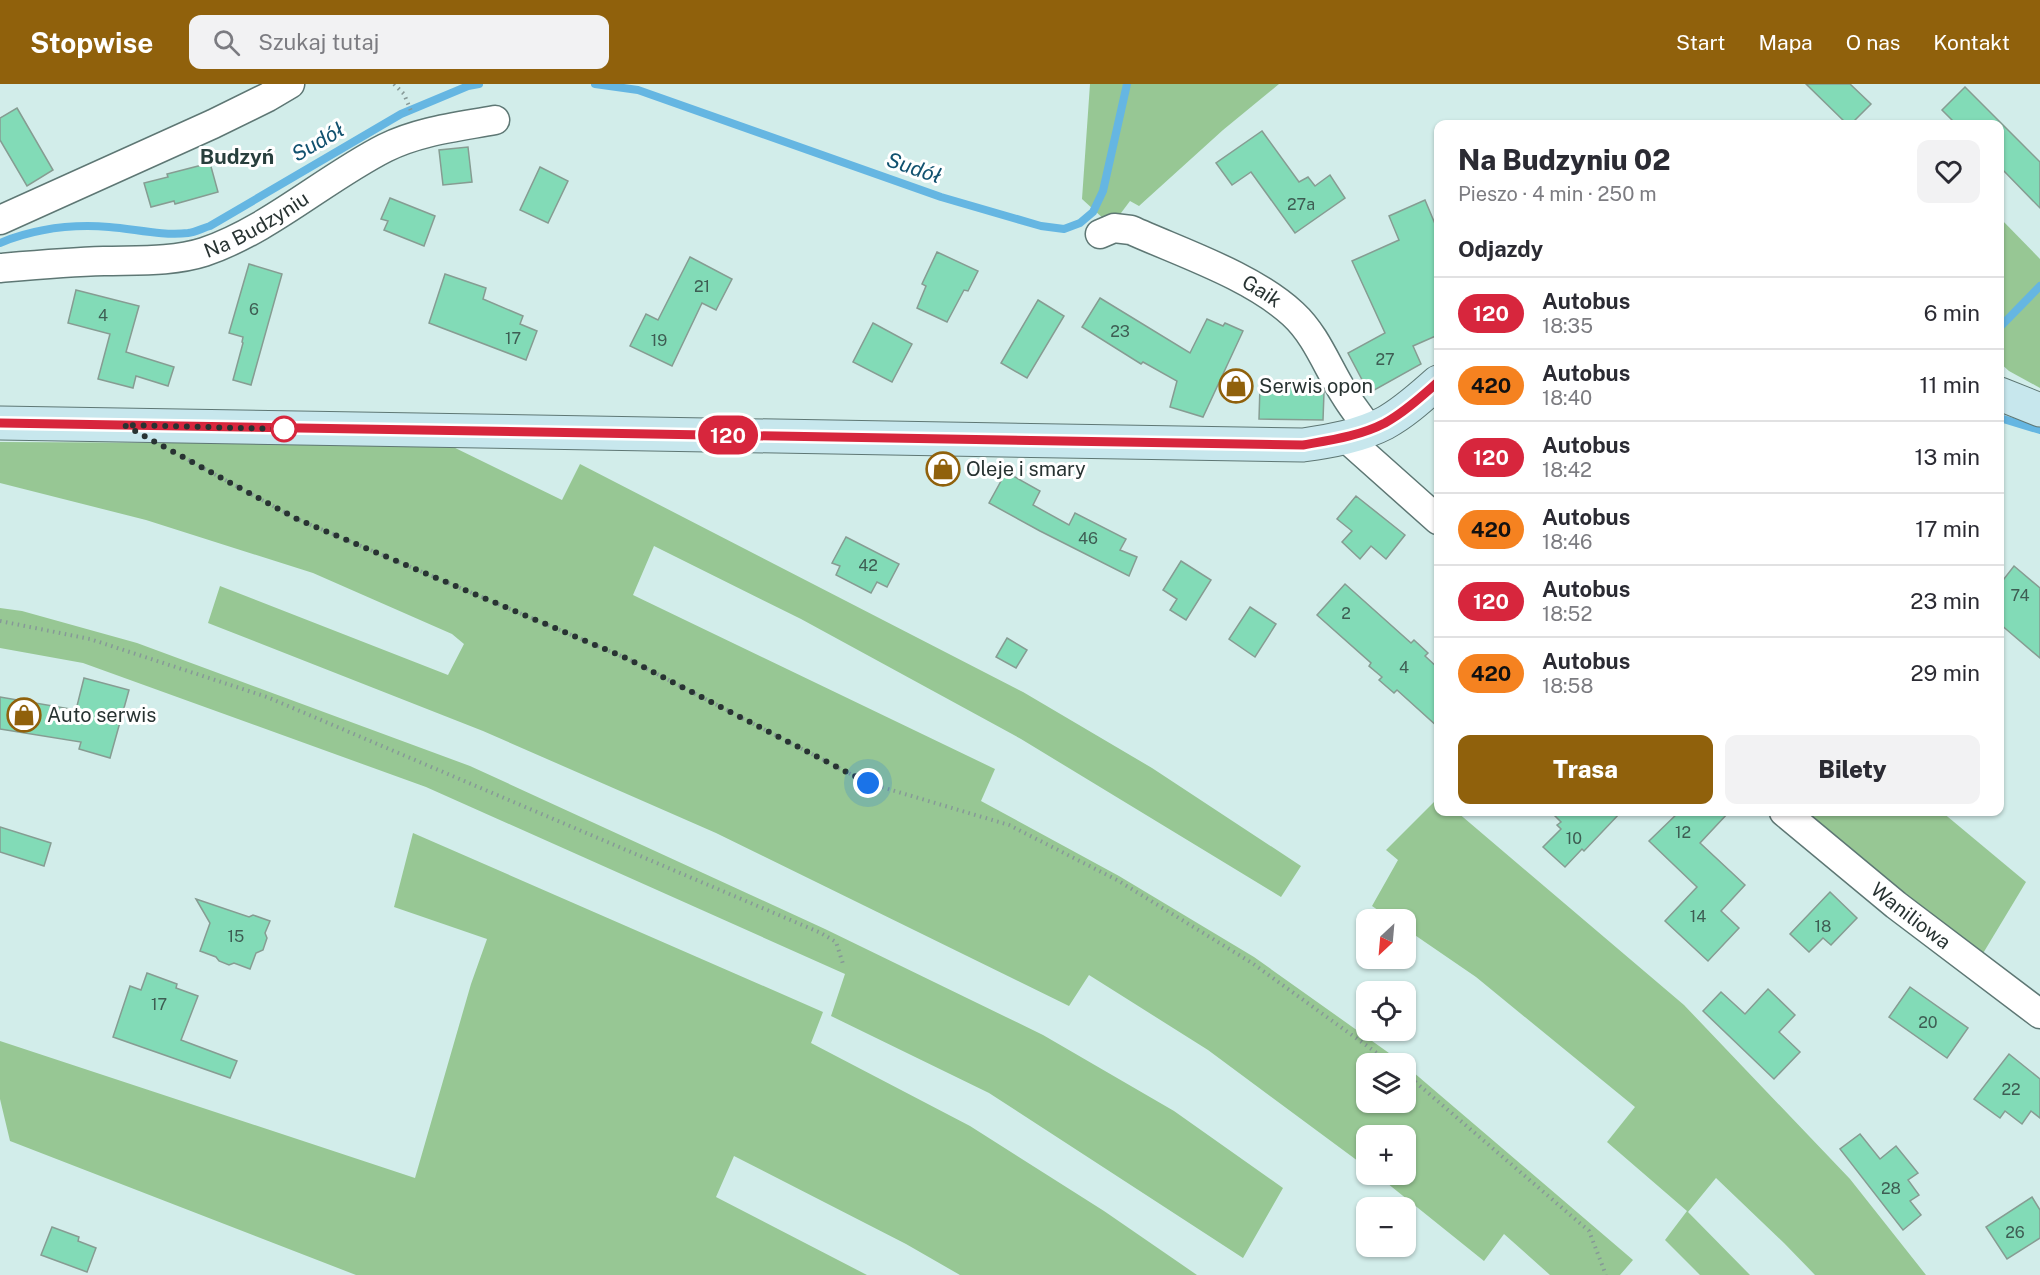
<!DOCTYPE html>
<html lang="pl">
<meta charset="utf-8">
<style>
:root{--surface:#fff;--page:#f2f2f3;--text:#2b2b33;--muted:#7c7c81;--line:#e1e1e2;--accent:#90610c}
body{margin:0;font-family:"Public Sans",sans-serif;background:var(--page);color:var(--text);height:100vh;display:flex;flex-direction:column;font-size:22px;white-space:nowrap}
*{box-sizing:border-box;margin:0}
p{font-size:20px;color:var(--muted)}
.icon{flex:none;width:33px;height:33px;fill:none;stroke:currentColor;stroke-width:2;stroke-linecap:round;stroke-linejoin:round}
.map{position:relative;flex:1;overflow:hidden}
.sheet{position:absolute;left:1434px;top:36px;width:570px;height:696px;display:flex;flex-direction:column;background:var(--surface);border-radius:12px;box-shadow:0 2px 4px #0004}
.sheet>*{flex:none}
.badge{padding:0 12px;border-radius:20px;font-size:21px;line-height:39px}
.needle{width:39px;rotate:206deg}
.controls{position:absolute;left:1356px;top:825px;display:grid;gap:12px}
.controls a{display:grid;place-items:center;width:60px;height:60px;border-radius:12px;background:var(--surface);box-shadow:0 2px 4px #0004;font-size:30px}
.you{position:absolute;width:30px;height:30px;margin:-15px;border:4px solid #fff;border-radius:50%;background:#1a73e8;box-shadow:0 0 0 9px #1a73e833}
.map>.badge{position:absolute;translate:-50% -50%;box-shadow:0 0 0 3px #fff}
h2{padding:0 24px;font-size:22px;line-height:54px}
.round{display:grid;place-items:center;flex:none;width:63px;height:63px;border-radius:12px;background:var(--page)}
.overview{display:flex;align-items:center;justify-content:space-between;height:102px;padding:0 24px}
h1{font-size:28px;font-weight:800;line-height:45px}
.primary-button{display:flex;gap:12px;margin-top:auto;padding:12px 24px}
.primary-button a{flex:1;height:69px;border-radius:12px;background:var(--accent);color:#fff;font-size:24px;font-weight:800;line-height:69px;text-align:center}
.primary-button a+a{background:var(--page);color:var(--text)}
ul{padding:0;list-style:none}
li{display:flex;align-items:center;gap:18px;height:72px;padding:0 24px;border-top:2px solid var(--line)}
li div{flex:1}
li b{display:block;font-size:22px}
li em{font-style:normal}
li .badge{min-width:66px;font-weight:700;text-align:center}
header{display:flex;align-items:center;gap:36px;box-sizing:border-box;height:84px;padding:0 30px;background:var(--accent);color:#fff}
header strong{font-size:28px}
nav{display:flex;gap:33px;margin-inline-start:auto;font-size:21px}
.search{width:420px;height:54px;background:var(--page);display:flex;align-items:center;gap:15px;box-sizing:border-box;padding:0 21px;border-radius:12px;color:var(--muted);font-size:22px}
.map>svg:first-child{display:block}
.green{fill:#97c794}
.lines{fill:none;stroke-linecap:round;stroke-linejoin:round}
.stream{stroke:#65b6e2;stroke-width:8}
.building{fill:#82dbb7;stroke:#869c92;stroke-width:1.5}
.street-casing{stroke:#5e7774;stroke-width:31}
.secondary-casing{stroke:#5e7774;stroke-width:35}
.path{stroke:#869997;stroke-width:4;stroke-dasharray:1.5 4.5;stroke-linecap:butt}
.street{stroke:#fff;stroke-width:28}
.secondary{stroke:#c7e7ed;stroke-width:33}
.line-casing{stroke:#fff;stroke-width:14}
.line{stroke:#d7263d;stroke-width:9}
.walk{stroke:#283332;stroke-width:6;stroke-dasharray:0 10.8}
.stop-dot{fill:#fff;stroke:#d7263d;stroke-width:3}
.labels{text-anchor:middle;stroke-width:6;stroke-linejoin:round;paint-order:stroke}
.number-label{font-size:16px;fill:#3e5d53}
.street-label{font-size:20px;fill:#283332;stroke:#fff}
.poi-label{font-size:20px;fill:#283332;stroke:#fff;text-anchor:start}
.water-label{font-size:21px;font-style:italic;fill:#11516f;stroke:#fff}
.neighbourhood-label{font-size:21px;font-weight:bold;fill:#283f3d;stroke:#fff}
</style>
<header>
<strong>Stopwise</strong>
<div class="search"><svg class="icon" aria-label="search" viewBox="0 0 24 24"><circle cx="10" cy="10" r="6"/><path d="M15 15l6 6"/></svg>Szukaj tutaj</div>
<nav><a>Start</a><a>Mapa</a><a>O nas</a><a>Kontakt</a></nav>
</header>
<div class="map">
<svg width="2040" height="1191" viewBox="0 0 2040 1191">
<rect width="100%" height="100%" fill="#d2edea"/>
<g class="green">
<path d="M1090,0H1279L1223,46L1139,122L1130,117L1118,133L1106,137L1082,115Z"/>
<path d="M2000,134L2040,175V304L2009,287L2000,279Z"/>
<path d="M0,358L447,360L562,416L580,380L1023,608L1152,684L1301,782L1281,813L1021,655L801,535L654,462L633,511L995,685L981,717L1119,792L1254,873L1403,979L1366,980V1018H1406V982L1633,1176L1620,1191H1550L1504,1150L1484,1177L1377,1091L1406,1090V1052H1366V1083L1208,966L1089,891L1069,922L716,749L483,647L208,539L220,502L448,591L464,560L452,550L313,489L146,436L0,399Z"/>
<path d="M0,524L22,527L137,559L470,682L825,845L1043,951L1174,1027L1283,1104L1243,1174L989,1009L831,932L845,890L426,703L83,579L0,564Z"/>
<path d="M1438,714V728H1457L1684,921L1850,1095L1926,1191H1815L1784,1159L1716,1094L1688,1128L1750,1191H1700L1665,1156L1687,1127L1607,1058L1635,1023L1476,893L1406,845V836L1391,835L1372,822L1398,776L1386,766Z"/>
<path d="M1811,728H1942L2026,798L1979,876L1806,734Z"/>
<path d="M413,749L823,928L811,959L970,1042L1104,1127L1197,1191H960L906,1160L734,1072L716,1113L867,1191H356L10,1057L0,1015V957L415,1094L471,900L487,855L394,823Z"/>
</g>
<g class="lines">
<g class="stream">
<path d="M595,0L638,6L941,113L1041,142L1064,145L1080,139L1093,128L1103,107L1127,0"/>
<path d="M0,159C34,145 72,140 109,143C135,145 162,152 188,149C195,148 203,144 210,142L401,30L468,2L479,0"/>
<path d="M2000,243L2040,202"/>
<path d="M2000,334L2040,346"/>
</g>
</g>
<g class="building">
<path d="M1806,0H1850L1871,20L1851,40H1847Z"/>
<path d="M1965,3L2040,78V124L2000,83V40H1956L1942,26Z"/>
<path d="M17,24L53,86L27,102L0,56V34Z"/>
<path d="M1262,47L1299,98L1308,93L1315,102L1330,91L1345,114L1295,149L1251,88L1232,101L1216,79Z"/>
<path d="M468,63L472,98L443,101L439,66Z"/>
<path d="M210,79L218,108L175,120L174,117L151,123L144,99L168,93L167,90Z"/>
<path d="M540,83L568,97L548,139L520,126Z"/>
<path d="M390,114L435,132L424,162L384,146L388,137L381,135Z"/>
<path d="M1425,116L1438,147V251L1413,262L1421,280L1369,309L1348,269L1385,249L1352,177L1399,156L1389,132Z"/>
<path d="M937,168L978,187L968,207L964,206L947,238L917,224L926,202L922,200Z"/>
<path d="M690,173L732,195L716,226L702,219L672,282L630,262L646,230L658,236Z"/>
<path d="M249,180L282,190L251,301L233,296L243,259L242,258L243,253L229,249Z"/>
<path d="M445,190L486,204L483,215L523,232L520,240L537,247L526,276L429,239Z"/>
<path d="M76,206L139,222L126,268L174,283L168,302L136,292L133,304L98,295L110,250L68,239Z"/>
<path d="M1100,214L1190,269L1207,235L1223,242L1225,239L1243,247L1203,333L1170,323L1177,297L1143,278L1141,280L1082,243Z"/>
<path d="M1038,216L1064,232L1027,294L1001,279Z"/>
<path d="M873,239L912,260L892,298L853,278Z"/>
<path d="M1260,302L1321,303L1324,308L1323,336L1259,335Z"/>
<path d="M1006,388L1040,407L1033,421L1069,441L1075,429L1126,455L1120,466L1137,473L1129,492L1040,447L989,419Z"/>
<path d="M1356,412L1405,451L1386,475L1371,462L1360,475L1342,458L1352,447L1337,435Z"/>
<path d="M846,453L899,480L887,503L877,498L871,509L836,491L840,482L832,479Z"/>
<path d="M1181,477L1211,496L1186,536L1170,526L1177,515L1163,506Z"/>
<path d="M2014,482L2040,504V574L2000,540V500Z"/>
<path d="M1345,500L1411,559L1414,556L1428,569L1425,572L1438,584V643L1397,606L1394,609L1379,596L1382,593L1369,582L1371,579L1317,531Z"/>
<path d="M1250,523L1276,540L1255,573L1229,555Z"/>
<path d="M1007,554L1027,566L1016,584L996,573Z"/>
<path d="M84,594L129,606L110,674L79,665L81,658L0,645V613L76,626Z"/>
<path d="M1551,728H1621L1584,767L1582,765L1565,783L1543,763L1561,745L1557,741L1561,738Z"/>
<path d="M1679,728H1729L1700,759L1745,801L1721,827L1739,844L1708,877L1665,837L1697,803L1649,757Z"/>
<path d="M0,743L51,759L44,782L0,768Z"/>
<path d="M1830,808L1857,834L1831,861L1823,854L1809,868L1790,850Z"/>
<path d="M196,815L249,833L253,831L270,837L265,849L267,854L263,866L256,869L250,885L234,879L229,881L219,877L216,873L200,867L210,839Z"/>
<path d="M147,889L177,900L176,904L198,912L181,956L237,977L230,994L113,953L130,902L141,906Z"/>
<path d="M1910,903L1968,944L1947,974L1889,933Z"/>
<path d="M1768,905L1795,931L1779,948L1800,968L1774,995L1703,927L1721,908L1745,930Z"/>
<path d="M2009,970L2040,995V1034L2031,1027L2022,1040L2005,1027L2000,1034L1974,1015Z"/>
<path d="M1860,1050L1880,1075L1896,1062L1918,1089L1908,1096L1919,1111L1910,1117L1921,1131L1903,1146L1840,1065Z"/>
<path d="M2032,1113L2040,1126V1154L2007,1175L1986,1143Z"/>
<path d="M52,1143L79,1153L78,1157L96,1164L87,1188L41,1171Z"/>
</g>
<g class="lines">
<g class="street-casing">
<g id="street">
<path d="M0,136L213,40L268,13L290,0"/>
<path id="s1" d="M1100,150L1114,144L1131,146C1182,169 1252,192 1293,230C1317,252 1328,285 1345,311C1352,323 1361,333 1368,345"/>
<path id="s2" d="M0,184C35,181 69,178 104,177C136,176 173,178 204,168C269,146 324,95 385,64C419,47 457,43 495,36"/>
<path d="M1346,354L1438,436"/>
<path id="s3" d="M1784,728L1896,821L2040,930"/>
</g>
</g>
<g class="secondary-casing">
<g id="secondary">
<path d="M2000,310L2040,326"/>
<path d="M0,339L1303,361C1331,357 1360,352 1385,339C1405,328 1422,312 1438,298"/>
</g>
</g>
<g class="path">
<path d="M394,0L404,10L411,27"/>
<path d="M183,373L297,435L626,574L868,699L1009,741L1117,796L1252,879L1392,980"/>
<path d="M0,537L90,555L267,613L821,849L836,858L844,883"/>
<path d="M1406,990L1589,1147L1606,1191"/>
</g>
<use href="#street" class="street"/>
<use href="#secondary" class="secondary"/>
</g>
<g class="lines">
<g class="line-casing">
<path id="line" d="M0,339L1303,361C1331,356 1360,352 1385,339C1405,328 1422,312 1438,298"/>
</g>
<use href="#line" class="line"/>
<path class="walk" d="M284,345L124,341L297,435L626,574L868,699"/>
</g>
<defs>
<g id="shop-ring" transform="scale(1.725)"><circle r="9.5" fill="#fff" stroke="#90610c" stroke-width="1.5"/><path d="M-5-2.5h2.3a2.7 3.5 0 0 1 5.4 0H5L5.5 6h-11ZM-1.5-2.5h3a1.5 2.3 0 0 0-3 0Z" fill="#90610c"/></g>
</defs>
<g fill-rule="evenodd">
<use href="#shop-ring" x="1236" y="302"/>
<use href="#shop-ring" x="943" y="385"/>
<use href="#shop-ring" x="24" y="631"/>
</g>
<circle class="stop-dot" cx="284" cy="345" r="12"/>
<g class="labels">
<g class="number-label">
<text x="1301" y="126">27a</text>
<text x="702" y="208">21</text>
<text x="254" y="231">6</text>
<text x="103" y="237">4</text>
<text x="1120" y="253">23</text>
<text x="513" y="260">17</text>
<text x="659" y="262">19</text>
<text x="1385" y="281">27</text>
<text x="1088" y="460">46</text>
<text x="868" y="487">42</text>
<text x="2020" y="517">74</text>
<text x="1346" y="535">2</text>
<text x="1404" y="589">4</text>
<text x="1683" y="754">12</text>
<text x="1574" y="760">10</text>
<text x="1698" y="838">14</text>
<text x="1823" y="848">18</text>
<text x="236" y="858">15</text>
<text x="159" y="926">17</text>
<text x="1928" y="944">20</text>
<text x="2011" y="1011">22</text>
<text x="1891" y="1110">28</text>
<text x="2015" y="1154">26</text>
</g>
<g class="street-label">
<text dy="7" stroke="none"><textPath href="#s2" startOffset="264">Na Budzyniu</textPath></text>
<text dy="7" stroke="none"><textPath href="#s1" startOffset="177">Gaik</textPath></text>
<text dy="7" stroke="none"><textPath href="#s3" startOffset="164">Waniliowa</textPath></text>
</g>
<g class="poi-label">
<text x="1259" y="309">Serwis opon</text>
<text x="966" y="392">Oleje i smary</text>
<text x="47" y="638">Auto serwis</text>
</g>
<g class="water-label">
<text transform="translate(318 58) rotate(-30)" y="7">Sudół</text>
<text transform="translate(914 84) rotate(19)" y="7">Sudół</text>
</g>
<g class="neighbourhood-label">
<text x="237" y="80">Budzyń</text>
</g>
</g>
</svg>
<div class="controls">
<a><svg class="needle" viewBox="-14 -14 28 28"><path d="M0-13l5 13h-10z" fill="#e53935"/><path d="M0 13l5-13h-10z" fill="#7c7c81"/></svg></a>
<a><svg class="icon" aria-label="locate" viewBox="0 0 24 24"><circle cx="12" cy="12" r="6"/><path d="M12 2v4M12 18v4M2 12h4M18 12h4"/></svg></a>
<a><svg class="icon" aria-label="layers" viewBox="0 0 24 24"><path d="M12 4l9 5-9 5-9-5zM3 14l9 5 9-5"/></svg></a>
<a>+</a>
<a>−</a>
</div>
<div class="you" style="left:868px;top:699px"></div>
<b class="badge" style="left:728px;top:351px;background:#d7263d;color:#fff">120</b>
<section class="sheet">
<div class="overview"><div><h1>Na Budzyniu 02</h1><p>Pieszo · 4 min · 250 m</p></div><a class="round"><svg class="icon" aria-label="heart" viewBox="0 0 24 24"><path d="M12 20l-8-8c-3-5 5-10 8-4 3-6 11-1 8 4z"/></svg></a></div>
<h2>Odjazdy</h2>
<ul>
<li><span class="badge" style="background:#d7263d;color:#fff">120</span><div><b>Autobus</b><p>18:35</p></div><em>6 min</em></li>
<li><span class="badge" style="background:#f58220;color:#111">420</span><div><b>Autobus</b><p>18:40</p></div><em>11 min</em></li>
<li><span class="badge" style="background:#d7263d;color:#fff">120</span><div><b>Autobus</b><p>18:42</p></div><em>13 min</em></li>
<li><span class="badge" style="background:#f58220;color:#111">420</span><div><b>Autobus</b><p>18:46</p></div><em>17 min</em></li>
<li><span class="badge" style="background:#d7263d;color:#fff">120</span><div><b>Autobus</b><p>18:52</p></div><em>23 min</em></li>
<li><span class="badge" style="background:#f58220;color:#111">420</span><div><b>Autobus</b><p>18:58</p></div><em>29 min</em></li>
</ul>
<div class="primary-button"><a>Trasa</a><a>Bilety</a></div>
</section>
</div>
